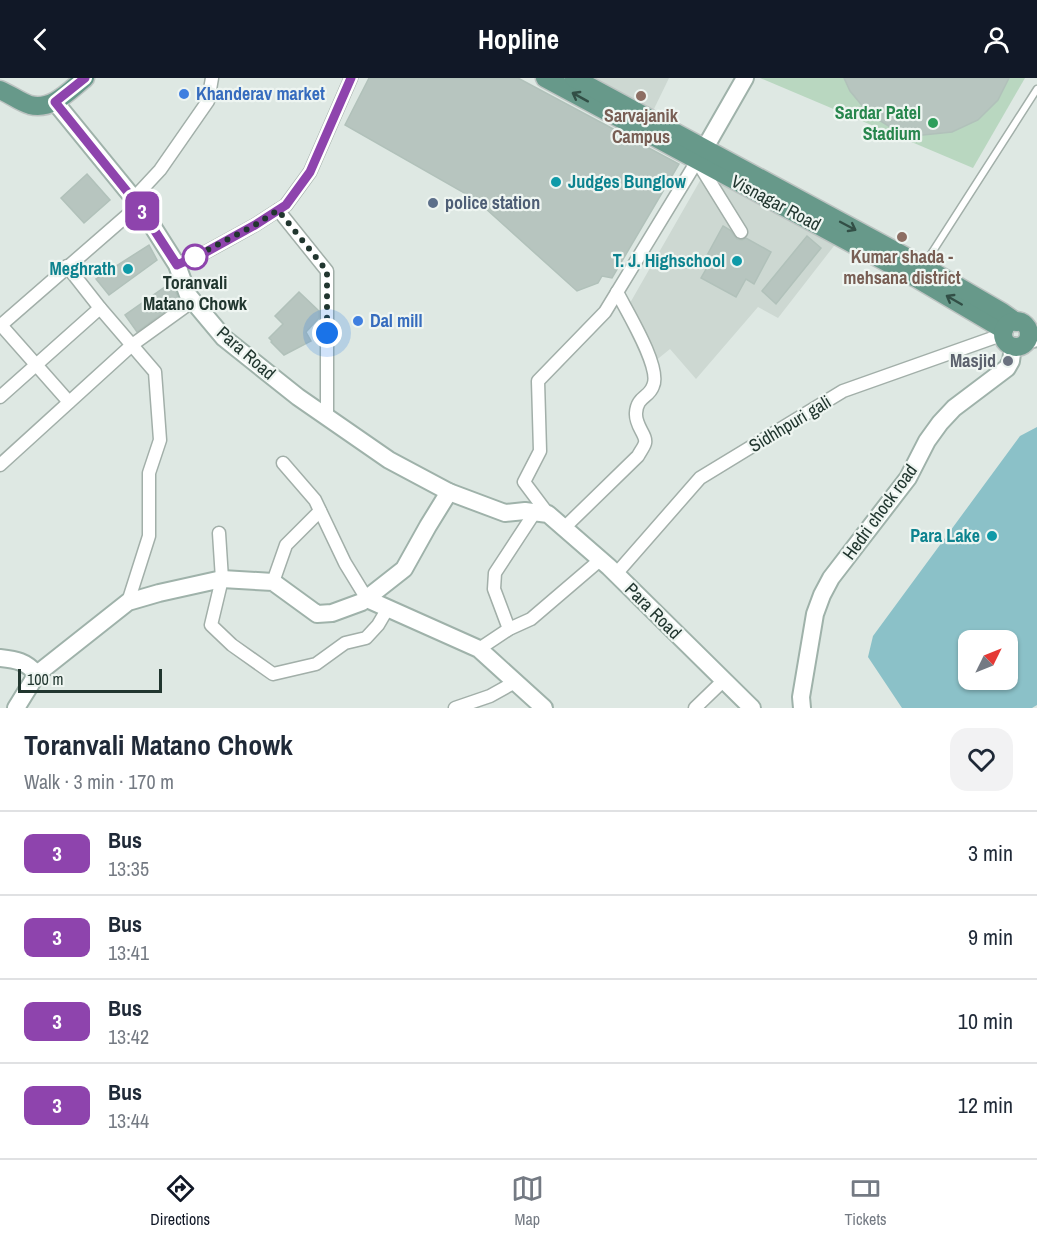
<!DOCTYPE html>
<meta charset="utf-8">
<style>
:root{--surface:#fff;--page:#f2f2f3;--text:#1f2937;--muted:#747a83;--line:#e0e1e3;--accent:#111827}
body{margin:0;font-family:"Archivo Narrow",sans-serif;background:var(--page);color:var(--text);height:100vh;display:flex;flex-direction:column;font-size:22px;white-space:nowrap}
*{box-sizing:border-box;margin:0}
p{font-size:20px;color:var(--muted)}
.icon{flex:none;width:33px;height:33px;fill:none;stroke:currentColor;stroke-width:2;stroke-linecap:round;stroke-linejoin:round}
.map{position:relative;height:630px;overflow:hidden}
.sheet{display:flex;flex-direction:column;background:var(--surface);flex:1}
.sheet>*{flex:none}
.badge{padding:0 12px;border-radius:9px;font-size:21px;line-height:39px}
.needle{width:39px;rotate:47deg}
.controls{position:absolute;left:958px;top:552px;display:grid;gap:12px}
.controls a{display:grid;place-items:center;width:60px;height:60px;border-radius:12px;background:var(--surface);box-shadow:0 2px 4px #0004;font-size:30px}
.scale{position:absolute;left:18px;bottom:15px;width:144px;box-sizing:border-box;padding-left:6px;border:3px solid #21362f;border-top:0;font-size:16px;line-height:21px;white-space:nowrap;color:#21362f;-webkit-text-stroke:4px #eef5f1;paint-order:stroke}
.you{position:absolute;width:30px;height:30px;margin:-15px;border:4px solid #fff;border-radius:50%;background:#1a73e8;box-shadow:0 0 0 9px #1a73e833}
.map>.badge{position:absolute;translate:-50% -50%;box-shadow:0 0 0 3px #fff}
.round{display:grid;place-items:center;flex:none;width:63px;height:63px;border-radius:18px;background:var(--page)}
.overview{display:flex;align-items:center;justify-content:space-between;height:102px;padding:0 24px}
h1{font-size:28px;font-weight:700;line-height:45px}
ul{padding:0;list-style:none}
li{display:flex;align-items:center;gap:18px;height:84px;padding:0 24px;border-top:2px solid var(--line)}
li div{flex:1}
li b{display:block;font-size:22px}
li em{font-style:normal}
li .badge{min-width:66px;font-weight:700;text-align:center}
header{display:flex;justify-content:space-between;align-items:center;height:78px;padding:0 24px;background:var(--accent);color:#fff;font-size:27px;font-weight:700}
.menu{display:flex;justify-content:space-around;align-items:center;height:84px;border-top:2px solid var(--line);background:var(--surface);font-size:16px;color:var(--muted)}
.menu a{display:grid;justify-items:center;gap:3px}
.menu .active{color:var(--accent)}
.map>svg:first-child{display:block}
.built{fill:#cdd8d2}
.green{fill:#b9d7c0}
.water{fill:#8bc1c8;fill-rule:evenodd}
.building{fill:#b7c5bf;stroke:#b1c1ba;stroke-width:1.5}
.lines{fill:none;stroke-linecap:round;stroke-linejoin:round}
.lane-casing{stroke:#a2afa9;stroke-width:9}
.street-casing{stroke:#a2afa9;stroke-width:15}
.secondary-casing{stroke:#9fb2aa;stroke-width:20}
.primary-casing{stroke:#bcc3c1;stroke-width:21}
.lane{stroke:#fff;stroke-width:6}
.street{stroke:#fff;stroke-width:12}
.secondary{stroke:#fff;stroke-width:16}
.primary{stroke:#67998a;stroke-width:18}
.oneway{stroke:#324f46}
.line-casing{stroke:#fff;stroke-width:14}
.line{stroke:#8e44ad;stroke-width:9}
.walk{stroke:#21362f;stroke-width:6;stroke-dasharray:0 10.8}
.shop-dot{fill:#3f7fe0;stroke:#eef5f1;stroke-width:2}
.education-dot{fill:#8d6e63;stroke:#eef5f1;stroke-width:2}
.leisure-dot{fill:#2e9e5b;stroke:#eef5f1;stroke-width:2}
.culture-dot{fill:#0f9aa8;stroke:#eef5f1;stroke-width:2}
.service-dot{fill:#5c6f8a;stroke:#eef5f1;stroke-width:2}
.stop-dot{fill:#fff;stroke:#8e44ad;stroke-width:3}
.worship-dot{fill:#6b7280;stroke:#eef5f1;stroke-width:2}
.labels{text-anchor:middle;stroke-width:4.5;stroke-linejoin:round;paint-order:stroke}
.shop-label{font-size:18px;font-weight:bold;fill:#366cbe;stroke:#eef5f1;text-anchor:start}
.leisure-label{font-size:18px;font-weight:bold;fill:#27864d;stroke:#eef5f1;text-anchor:end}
.education-label{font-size:18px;font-weight:bold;fill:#785e54;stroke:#eef5f1}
.culture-label{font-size:18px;font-weight:bold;fill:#0d838f;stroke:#eef5f1;text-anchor:end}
.service-label{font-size:18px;font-weight:bold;fill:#4e5e75;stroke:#eef5f1;text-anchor:start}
.street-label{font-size:18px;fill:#21362f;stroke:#eef5f1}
.stop-label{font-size:18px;font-weight:bold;fill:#21362f;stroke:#eef5f1}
.worship-label{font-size:18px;font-weight:bold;fill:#5b616d;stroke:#eef5f1;text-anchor:end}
</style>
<header><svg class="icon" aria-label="back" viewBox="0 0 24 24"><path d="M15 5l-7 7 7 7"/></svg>Hopline<svg class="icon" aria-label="person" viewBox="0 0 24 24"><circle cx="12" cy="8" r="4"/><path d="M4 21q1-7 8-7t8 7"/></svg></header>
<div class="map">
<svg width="1037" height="630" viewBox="0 0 1037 630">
<rect width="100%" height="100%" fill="#dee8e3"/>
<g class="built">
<path d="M588,0H669L652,35Z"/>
<path d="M705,94L837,164L778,240L758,229L696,301L670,271L654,284L626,232Z"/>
</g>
<path class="green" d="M760,0H1025L973,90Z"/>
<path class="water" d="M1037,349V627L1032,630H902L868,579L873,558L1020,358ZM969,562H1008V602H969Z"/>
<g class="building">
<path d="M369,0H518L679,86L612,200L602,198L598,205L577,213L475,121L345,47Z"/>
<path d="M844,0H1009L998,22L978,42L952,54L923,57L895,52L869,36L850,13Z"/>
<path d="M87,96L110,122L84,145L61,120Z"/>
<path d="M723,148L730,152L737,161L742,162L746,160L771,174L754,206L746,201L736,219L701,200L709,186L705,181Z"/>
<path d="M807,158L821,170L776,226L762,213Z"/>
<path d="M149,167L157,182L109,217L96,201Z"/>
<path d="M172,204L179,223L137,254L125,237Z"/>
<path d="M299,214L319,233V240L306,254L311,263L284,277L271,264L272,263L269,260L283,246L275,238Z"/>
</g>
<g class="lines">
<g class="lane-casing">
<path id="lane" d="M924,187L1037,11"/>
</g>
<g class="street-casing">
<g id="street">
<path d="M133,121L160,92L208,23L212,0"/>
<path d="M278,132L327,193V339"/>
<path d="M177,187L206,174L255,147L286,127L310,94L351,0"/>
<path d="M67,188L100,230L155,294L160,362L149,395V458L128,524"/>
<path d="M0,246L69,324"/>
<path d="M0,248L139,127"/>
<path d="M0,319L100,230"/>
<path d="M283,385L315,422L345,485L367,521"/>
<path d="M0,387L132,267L193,223"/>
<path d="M548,436L524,404L540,373L538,303L605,234L697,83L741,154"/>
<path d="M564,450L638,378C640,374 644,369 645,365C647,357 635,348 636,335C637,318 649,320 653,308C662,290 626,232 617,214"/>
<path d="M219,455L222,501L211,547L232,567L273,596L316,586L345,565L366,560L378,547L388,530"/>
<path d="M616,496L700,400L843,313L1004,256"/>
<path d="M273,504L286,467L320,433"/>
<path d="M509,551L494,511L495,495L535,434"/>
<path d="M479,571L509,551L531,541L600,482"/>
<path d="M455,630L490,618L515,604"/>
<path d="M695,630L724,602"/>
</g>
</g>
<g class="secondary-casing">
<g id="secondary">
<path d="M55,24L139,127L177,187L188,217L224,260L298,319L389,382L449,414L505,435L525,433L548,436L609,489L752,630"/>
<path d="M698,82L745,0"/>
<path d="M1028,262L1037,260"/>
<path d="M367,521L479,571L544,630"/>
<path d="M0,580C17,582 25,583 37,596"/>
<path d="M16,630L37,596L128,524L159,515L222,501L273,504L317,536L332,535L362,524L404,491L428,448L449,414"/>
<path d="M802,630L801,619L815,536L822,517L831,500L908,400L927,363L940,345L954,330L1007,290L1011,283L1013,268"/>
</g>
</g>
<g class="primary-casing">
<g id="primary">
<path d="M545,0L916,200L1004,252"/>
<path d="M574,0L923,188L1002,234L1016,244"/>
<path d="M0,12C10,16 20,24 30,27C52,33 70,12 85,0"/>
<circle cx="1016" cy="256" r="13"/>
</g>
</g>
<use href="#lane" class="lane"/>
<use href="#street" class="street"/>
<use href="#secondary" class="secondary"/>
<use href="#primary" class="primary"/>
</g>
<defs><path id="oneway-shaft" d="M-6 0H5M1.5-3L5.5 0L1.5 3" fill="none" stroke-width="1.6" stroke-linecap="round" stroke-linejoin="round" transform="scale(1.5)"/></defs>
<g class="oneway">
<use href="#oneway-shaft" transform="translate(580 19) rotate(-151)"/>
<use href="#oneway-shaft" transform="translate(848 148) rotate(28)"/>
<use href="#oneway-shaft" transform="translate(954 222) rotate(-150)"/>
</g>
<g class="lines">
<g class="line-casing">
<path id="line" d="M85,0L55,24L138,127L177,187L206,174L255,147L286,127L310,94L351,0"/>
</g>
<use href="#line" class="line"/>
<path class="walk" d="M195,179L192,180L255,147L278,132L327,193V255"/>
</g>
<g class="shop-dot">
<circle cx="184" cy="16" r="6"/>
<circle cx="358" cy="243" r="6"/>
</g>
<g class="education-dot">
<circle cx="641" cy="18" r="6"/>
<circle cx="902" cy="159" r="6"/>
</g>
<circle class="leisure-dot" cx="933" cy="45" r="6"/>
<g class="culture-dot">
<circle cx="556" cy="104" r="6"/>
<circle cx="737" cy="183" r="6"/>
<circle cx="128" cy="191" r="6"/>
<circle cx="992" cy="458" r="6"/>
</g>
<circle class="service-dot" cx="433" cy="125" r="6"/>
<circle class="stop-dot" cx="195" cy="179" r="12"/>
<circle class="worship-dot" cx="1008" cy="283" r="6"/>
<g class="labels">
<g class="shop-label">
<text x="196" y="22">Khanderav market</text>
<text x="370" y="249">Dal mill</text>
</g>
<g class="leisure-label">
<text x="921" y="41">Sardar Patel<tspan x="921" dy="21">Stadium</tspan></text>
</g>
<g class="education-label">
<text x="641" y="44">Sarvajanik<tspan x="641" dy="21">Campus</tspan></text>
<text x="902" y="185">Kumar shada -<tspan x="902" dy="21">mehsana district</tspan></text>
</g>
<g class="culture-label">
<text x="568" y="110" text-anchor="start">Judges Bunglow</text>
<text x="725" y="189">T. J. Highschool</text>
<text x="116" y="197">Meghrath</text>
<text x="980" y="464">Para Lake</text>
</g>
<g class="service-label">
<text x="445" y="131">police station</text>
</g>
<g class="street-label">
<text transform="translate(776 125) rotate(28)" y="6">Visnagar Road</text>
<text transform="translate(246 275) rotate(41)" y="6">Para Road</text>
<text transform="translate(790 346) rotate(-31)" y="6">Sidhhpuri gali</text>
<text transform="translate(880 434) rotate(-54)" y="6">Hedri chock road</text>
<text transform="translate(653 533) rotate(45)" y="6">Para Road</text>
</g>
<g class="stop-label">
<text x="195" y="211">Toranvali<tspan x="195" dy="21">Matano Chowk</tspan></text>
</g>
<g class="worship-label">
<text x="996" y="289">Masjid</text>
</g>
</g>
</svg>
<div class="controls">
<a><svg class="needle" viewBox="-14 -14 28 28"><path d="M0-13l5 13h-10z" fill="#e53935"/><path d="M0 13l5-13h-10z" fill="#747a83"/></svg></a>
</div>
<div class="scale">100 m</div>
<div class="you" style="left:327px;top:255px"></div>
<b class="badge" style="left:142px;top:133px;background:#8e44ad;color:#fff">3</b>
</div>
<section class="sheet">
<div class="overview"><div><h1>Toranvali Matano Chowk</h1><p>Walk · 3 min · 170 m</p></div><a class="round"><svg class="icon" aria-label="heart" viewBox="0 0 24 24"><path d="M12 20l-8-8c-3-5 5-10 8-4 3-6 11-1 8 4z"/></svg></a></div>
<ul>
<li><span class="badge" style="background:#8e44ad;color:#fff">3</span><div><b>Bus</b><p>13:35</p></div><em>3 min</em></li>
<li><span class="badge" style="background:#8e44ad;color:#fff">3</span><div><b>Bus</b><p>13:41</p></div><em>9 min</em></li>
<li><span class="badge" style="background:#8e44ad;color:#fff">3</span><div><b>Bus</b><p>13:42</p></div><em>10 min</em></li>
<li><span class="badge" style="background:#8e44ad;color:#fff">3</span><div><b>Bus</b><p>13:44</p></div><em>12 min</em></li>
</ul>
</section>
<nav class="menu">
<a class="active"><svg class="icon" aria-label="directions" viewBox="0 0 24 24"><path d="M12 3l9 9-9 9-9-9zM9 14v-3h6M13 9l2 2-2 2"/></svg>Directions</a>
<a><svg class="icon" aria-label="map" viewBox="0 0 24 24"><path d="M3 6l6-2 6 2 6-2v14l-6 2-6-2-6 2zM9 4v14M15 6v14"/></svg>Map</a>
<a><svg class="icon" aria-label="tickets" viewBox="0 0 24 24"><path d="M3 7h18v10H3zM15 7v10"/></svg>Tickets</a>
</nav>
